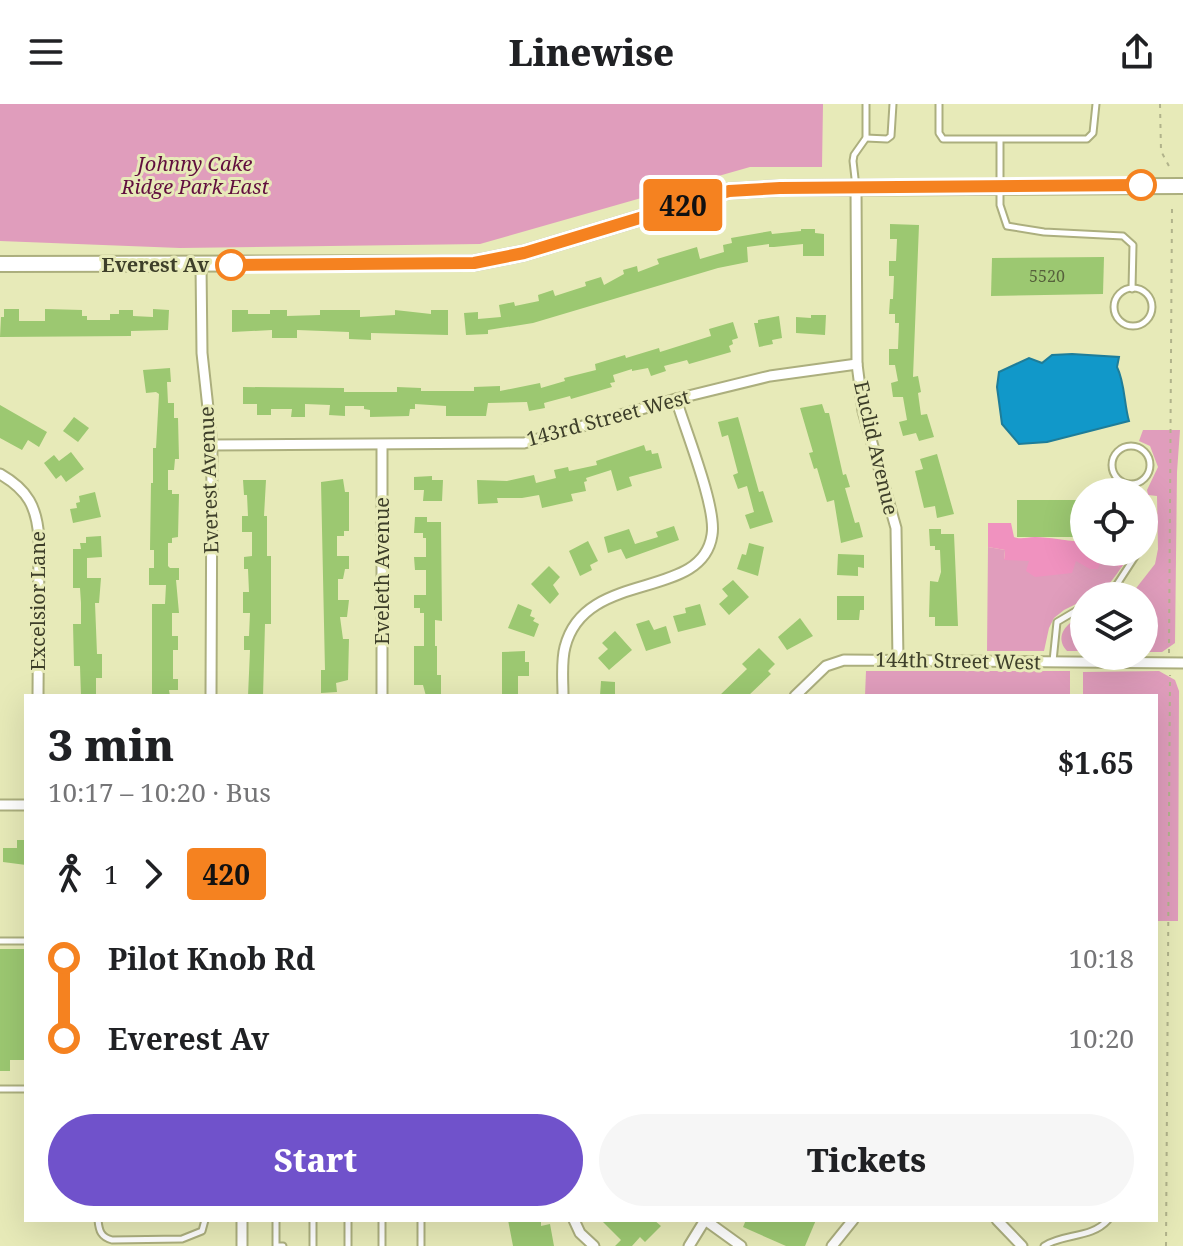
<!DOCTYPE html>
<meta charset="utf-8">
<style>
:root{--surface:#fff;--page:#f6f6f6;--text:#202124;--muted:#757577;--accent:#7052cb}
body{margin:0;font-family:"Noto Serif",serif;background:var(--page);color:var(--text);height:100vh;display:flex;flex-direction:column;font-size:30px;white-space:nowrap}
*{box-sizing:border-box;margin:0}
p{font-size:26px;color:var(--muted)}
.icon{flex:none;width:44px;height:44px;fill:none;stroke:currentColor;stroke-width:2;stroke-linecap:round;stroke-linejoin:round}
.map{position:relative;flex:1;overflow:hidden}
.sheet{position:absolute;left:24px;top:590px;width:1134px;height:528px;display:flex;flex-direction:column;background:var(--surface);border-radius:0px;box-shadow:0 8px 32px #0002}
.sheet>*{flex:none}
.badge{padding:0 16px;border-radius:6px;font-size:28px;line-height:52px}
.fabs{position:absolute;left:1070px;top:374px;display:grid;gap:16px}
.fabs a{display:grid;place-items:center;width:88px;height:88px;border-radius:50%;background:var(--surface);box-shadow:0 8px 32px #0002;font-size:40px}
.map>.badge{position:absolute;translate:-50% -50%;box-shadow:0 0 0 4px #fff}
.legs{display:flex;align-items:center;gap:12px;height:88px;padding:0 24px;font-size:26px}
.legs p{margin-inline-start:auto}
.summary{display:flex;align-items:center;justify-content:space-between;height:136px;padding:0 24px}
h1{font-size:44px;font-weight:800;line-height:60px}
.primary-button{display:flex;gap:16px;margin-top:auto;padding:16px 24px}
.primary-button a{flex:1;height:92px;border-radius:48px;background:var(--accent);color:#fff;font-size:32px;font-weight:800;line-height:92px;text-align:center}
.primary-button a+a{background:var(--page);color:var(--text)}
ul{padding:0 24px;list-style:none}
li{display:flex;align-items:center;gap:28px;height:80px;font-size:30px}
li i{display:grid;place-items:center;width:12px;height:100%;margin:0 10px;background:currentColor}
li i::after{content:'';width:20px;height:20px;margin:-10px;border:6px solid;border-radius:50%;background:var(--surface)}
li p{margin-inline-start:auto}
li:first-child i{background:linear-gradient(#0000 50%,currentColor 0)}
li:last-child i{background:linear-gradient(currentColor 50%,#0000 0)}
header{display:flex;justify-content:space-between;align-items:center;height:104px;padding:0 24px;background:var(--surface);font-size:36px;font-weight:800}
.map>svg:first-child{display:block}
.green{fill:#e09dbc}
.forest{fill:#f092bf}
.water{fill:#1198c9;stroke:#1e7d99;stroke-width:2}
.building{fill:#9cc871}
.lines{fill:none;stroke-linecap:round;stroke-linejoin:round}
.lane-casing{stroke:#acaf7e;stroke-width:9}
.street-casing{stroke:#acaf7e;stroke-width:13}
.secondary-casing{stroke:#acaf7e;stroke-width:18}
.path{stroke:#b1b38b;stroke-width:2;stroke-dasharray:4 6;stroke-linecap:butt}
.lane{stroke:#fff;stroke-width:5}
.street{stroke:#fff;stroke-width:9}
.secondary{stroke:#fff;stroke-width:14}
.line-1-casing{stroke:#fff;stroke-width:18}
.line-1{stroke:#f58220;stroke-width:12}
.stop-1-dot{fill:#fff;stroke:#f58220;stroke-width:4}
.labels{text-anchor:middle;stroke-width:6;stroke-linejoin:round;paint-order:stroke}
.number-label{font-size:16px;fill:#56613c}
.park-label{font-size:20px;font-style:italic;fill:#610e3e;stroke:#e7eab8}
.stop-label{font-size:20px;font-weight:bold;fill:#3e3f2a;stroke:#e7eab8;text-anchor:end}
.street-label{font-size:20px;fill:#3e3f2a;stroke:#e7eab8}
</style>
<header><svg class="icon" aria-label="menu" viewBox="0 0 24 24"><path d="M4 6h16M4 12h16M4 18h16"/></svg>Linewise<svg class="icon" aria-label="share" viewBox="0 0 24 24"><path d="M12 15V3M7 8l5-5 5 5M5 13v7h14v-7"/></svg></header>
<div class="map">
<svg width="1183" height="1142" viewBox="0 0 1183 1142">
<rect width="100%" height="100%" fill="#e7eab8"/>
<g class="green">
<path d="M0,0H823L822,63H750L480,140L180,144L0,137Z"/>
<path d="M1143,326H1180L1177,368L1175,539L1162,548H1144V492H1130L1155,460L1158,445L1157,392L1148,391L1147,386L1158,363L1150,342L1139,337Z"/>
<path d="M988,443L1005,446L1004,455L1075,457L1102,452L1121,464C1111,478 1102,492 1084,492V496L1064,506L1054,514L1049,524L1044,547H987Z"/>
<path d="M1078,514L1080,522L1084,521V547H1067C1055,534 1064,521 1078,514Z"/>
<path d="M866,567H1070V592H865Z"/>
<path d="M1159,567L1175,576L1179,587L1178,817H1156V592H1083V568Z"/>
</g>
<path class="forest" d="M988,419H1011L1014,433C1022,436 1026,433 1035,433C1052,433 1067,438 1084,437V448L1132,449L1121,464L1102,453L1098,465H1090L1076,457L1072,469L1035,473L1026,467L1029,457L1004,456L1005,446L988,443Z"/>
<path class="water" d="M1072,250L1119,253L1117,263C1125,279 1124,300 1129,317L1047,338L1019,340L1002,320L997,283L999,268L1029,254L1042,259L1052,251Z"/>
<g class="building">
<path d="M890,120L919,121L913,273L918,272L921,288L918,289L921,311L927,310L934,333L919,337L916,329L903,332L899,318L907,316L903,293H893L891,279L898,277L895,261H889V245H898L899,219H895V210H889L890,195H893L894,172H889V157H896L897,135H890Z"/>
<path d="M801,125H815V129L824,130V152H803V140L774,143H769V140L747,143L748,158L718,164L533,219L488,226V230L466,231L464,209L478,208V215L501,213L499,201L514,198L515,202L539,197L538,191L553,186L555,192L586,182L585,178L601,173L604,181L624,170L623,166L637,162L638,168L659,160L657,155L697,143L700,155L724,148L723,141L732,139L731,134L771,127L772,130L801,127Z"/>
<path d="M1104,153L1103,190L991,192L992,154Z"/>
<path d="M4,205H19V217H45V205L82,206V212H87V216H110V210H119V206H133V212L153,213V205L169,206L168,226L131,227V232L0,233L1,213H4Z"/>
<path d="M232,206H248V210H270V206H287V212L320,211V206H360V213L395,211V206L431,210V206H448V231L371,229V236L349,235V228L297,226V234H272V226L232,228Z"/>
<path d="M811,211H826L825,231L796,229V213L811,214Z"/>
<path d="M779,212L782,234L772,236L773,240L759,243L754,219H758V216Z"/>
<path d="M733,218L738,234L732,236L733,240L729,242L731,248L689,260L687,256L664,262L666,267L651,272L648,264L632,267V265L613,271L615,278L610,279L612,283L571,295L570,292L544,299L545,304L529,307L527,298L488,299L486,312H446V302L415,300V305H410L409,312L370,313V306L364,305V302H345V312L329,311L330,301L305,300V313H291L292,305H271V311H257V300H243V283L344,284V288H397V283L421,284V287H474V283L500,282V287L540,279L541,284L565,277L564,274L596,266L595,260L625,251L626,254L659,244L660,248L711,232L709,225Z"/>
<path d="M170,264L171,278H167L168,299H174V314H178L179,355H175L174,366H168V386H172V390H179L178,433L172,434V439H168V462L170,464H179V476H176L179,509H172V532H178V546H173V575H178V586H169L170,592H152V500H165L166,481H149V464H154V446H150L151,379H153V344H156L159,290L156,288L146,289L143,266Z"/>
<path d="M822,300L825,309H829L843,371L846,370L850,383L845,384L855,419L859,418L863,433L841,439L834,396L827,398L817,364L814,365L809,349L813,348L800,304Z"/>
<path d="M0,301L47,328L39,343L28,336L22,346L0,334Z"/>
<path d="M74,313L89,324L78,338L63,327Z"/>
<path d="M738,313L759,388L763,387L773,418L750,425L745,411L754,408L747,382L738,385L733,371L738,369L728,331L722,333L718,318Z"/>
<path d="M644,341L646,347L651,346L652,350L658,349L662,364L629,373L632,382L617,387L611,366L586,374L587,377L584,378L586,387L571,390L573,397L542,404L539,391L522,394H497L498,399L478,400L477,376L507,377L534,371L536,379L556,374L554,366L568,363L569,367L597,361L596,357Z"/>
<path d="M71,348L84,365L66,378L61,371L56,375L44,359L54,351L59,357Z"/>
<path d="M937,350L954,410L937,414L935,402L924,404L915,367L923,365L920,355Z"/>
<path d="M432,372V376H443L442,397H423L424,386H414V373Z"/>
<path d="M343,375L345,388H349V427H344V432H337V452H349V465H345L343,475H338V496H349L347,513H340L343,535H349L348,576L336,579L337,588L321,589V566H325L321,378Z"/>
<path d="M243,376H266L264,412H267V452H271V520H265L263,592H248L250,546H244V532H249L250,509H243V488H249L248,465H244V453L252,452V428H242V412H248L247,391H244Z"/>
<path d="M95,388L101,413L73,419L70,405L77,404L76,399L80,398L79,392Z"/>
<path d="M1017,396H1084V435H1074V433H1017Z"/>
<path d="M415,413H427V418H441L442,517L435,516V542H437V571H441V592H426L423,581H414V542H424V509H420V504H414V491H426V466H415L414,453H426V434H423V429H414Z"/>
<path d="M674,422L679,436L626,455L621,445L608,449L604,433L629,425L635,440L658,433L656,428Z"/>
<path d="M929,425H941V430H954L958,522H935V513H929L930,477L938,478L941,468L940,446H935V442H930Z"/>
<path d="M101,432L102,453L87,454V474H101L99,499H95L97,550H102V574H96V592H81L80,562H74L73,520H81V499L80,484H73V445H81L80,439H86V433Z"/>
<path d="M588,437L598,457L590,461L592,466L580,472L569,447Z"/>
<path d="M749,439L764,443L758,472L737,465L742,450L746,451Z"/>
<path d="M838,450L864,451V464L858,463V472L837,471Z"/>
<path d="M549,462L560,473L553,481L559,490L550,500L531,480Z"/>
<path d="M733,476L749,493L729,511L719,500L728,492L722,485Z"/>
<path d="M837,492H864V506H860L859,516H837Z"/>
<path d="M518,500L532,506L530,512L535,514L533,517L539,520L534,533L508,524Z"/>
<path d="M700,500L706,521L678,528L673,512L686,509L685,504Z"/>
<path d="M800,514L813,532L787,546L778,533Z"/>
<path d="M649,516L654,526L666,522L671,539L646,547L636,520Z"/>
<path d="M615,527L632,546L609,566L598,554L608,545L602,539Z"/>
<path d="M759,544L775,560L768,567L771,570L748,592H719L747,565L742,560Z"/>
<path d="M525,547V558H529V572H518V592H502V548Z"/>
<path d="M601,577L615,578V592H600Z"/>
<path d="M17,736H26V761L3,758V744H17Z"/>
<path d="M0,845H26V956H10V967H0Z"/>
<path d="M508,1116H541V1122L550,1120L554,1142H513Z"/>
<path d="M601,1116H654L661,1122L645,1138L640,1133L632,1142H615L621,1136Z"/>
<path d="M746,1116H816L805,1142H786L743,1123Z"/>
</g>
<g class="lines">
<g class="lane-casing">
<g id="lane">
<path d="M939,0V29L943,35H1087L1093,29L1096,0"/>
<path d="M866,34L887,35L891,32L893,0"/>
<path d="M1000,36V101L1007,122L1044,128L1123,132L1133,141L1132,185"/>
<path d="M856,83L853,57L854,51L866,34V0"/>
<circle cx="1133" cy="203" r="19"/>
<circle cx="1131" cy="361" r="19"/>
<path d="M1104,492L1112,488L1138,448"/>
<path d="M1053,557L1057,518L1084,502"/>
<path d="M0,837H26"/>
<path d="M0,985H26"/>
<path d="M98,1116C99,1127 101,1133 112,1136L182,1135L202,1127L205,1116"/>
<path d="M276,1116V1142H283"/>
<path d="M313,1116V1142"/>
<path d="M348,1116V1142"/>
<path d="M421,1116V1142"/>
<path d="M382,1142V1116"/>
<path d="M1044,1142C1064,1129 1091,1135 1108,1116"/>
</g>
</g>
<g class="street-casing">
<g id="street">
<path d="M856,83L857,260L863,307L896,424L898,556"/>
<path d="M201,161L202,249L212,341L211,592"/>
<path d="M212,341L524,339L676,295L770,272L857,260"/>
<path d="M0,370C28,386 37,403 39,435L38,592"/>
<path d="M382,592V342"/>
<path d="M563,592C563,576 561,558 565,543C585,464 702,498 712,431C717,404 685,325 676,295"/>
<path d="M795,592L826,562L844,556L1183,559"/>
<path d="M0,701H26"/>
<path d="M574,1116L580,1129L594,1142"/>
<path d="M705,1116L741,1142"/>
<path d="M997,1116L1022,1142"/>
<path d="M242,1142V1116"/>
<path d="M689,1142L705,1116"/>
<path d="M832,1142L853,1116"/>
</g>
</g>
<g class="secondary-casing">
<path id="secondary" d="M0,160L474,159L524,149L729,87L780,84L1183,82"/>
</g>
<g class="path">
<path d="M1160,0L1161,47L1171,66"/>
<path d="M1169,549L1172,104"/>
<path d="M1166,1142L1170,571"/>
</g>
<use href="#lane" class="lane"/>
<use href="#street" class="street"/>
<use href="#secondary" class="secondary"/>
</g>
<g class="lines">
<g class="line-1-casing">
<path id="line-1" d="M231,161L474,159L524,149L729,87L780,84L1141,81"/>
</g>
<use href="#line-1" class="line-1"/>
</g>
<g class="stop-1-dot">
<circle cx="1141" cy="81" r="14"/>
<circle cx="231" cy="161" r="14"/>
</g>
<g class="labels">
<g class="number-label">
<text x="1047" y="178">5520</text>
</g>
<g class="park-label">
<text x="195" y="67">Johnny Cake<tspan x="195" dy="23">Ridge Park East</tspan></text>
</g>
<g class="stop-label">
<text x="209" y="168">Everest Av</text>
</g>
<g class="street-label">
<text transform="translate(608 314) rotate(-15)" y="7">143rd Street West</text>
<text transform="translate(876 344) rotate(77)" y="7">Euclid Avenue</text>
<text transform="translate(209 376) rotate(-92)" y="7">Everest Avenue</text>
<text transform="translate(382 467) rotate(-90)" y="7">Eveleth Avenue</text>
<text transform="translate(38 497) rotate(-90)" y="7">Excelsior Lane</text>
<text transform="translate(958 557) rotate(1)" y="7">144th Street West</text>
</g>
</g>
</svg>
<div class="fabs">
<a><svg class="icon" aria-label="locate" viewBox="0 0 24 24"><circle cx="12" cy="12" r="6"/><path d="M12 2v4M12 18v4M2 12h4M18 12h4"/></svg></a>
<a><svg class="icon" aria-label="layers" viewBox="0 0 24 24"><path d="M12 4l9 5-9 5-9-5zM3 14l9 5 9-5"/></svg></a>
</div>
<b class="badge" style="left:683px;top:101px;background:#f58220;color:#111">420</b>
<section class="sheet">
<div class="summary"><div><h1>3 min</h1><p>10:17 – 10:20 · Bus</p></div><b>$1.65</b></div>
<div class="legs"><svg class="icon" aria-label="walk" viewBox="0 0 24 24"><circle cx="13" cy="4" r="2"/><path d="M13 8l-2 6 4 7M11 14l-3 7M7 12l3-4h3l4 4"/></svg>1<svg class="icon" aria-label="forward" viewBox="0 0 24 24"><path d="M9 5l7 7-7 7"/></svg><b class="badge" style="background:#f58220;color:#111">420</b></div>
<ul>
<li><i style="color:#f58220"></i><b>Pilot Knob Rd</b><p>10:18</p></li>
<li><i style="color:#f58220"></i><b>Everest Av</b><p>10:20</p></li>
</ul>
<div class="primary-button"><a>Start</a><a>Tickets</a></div>
</section>
</div>
